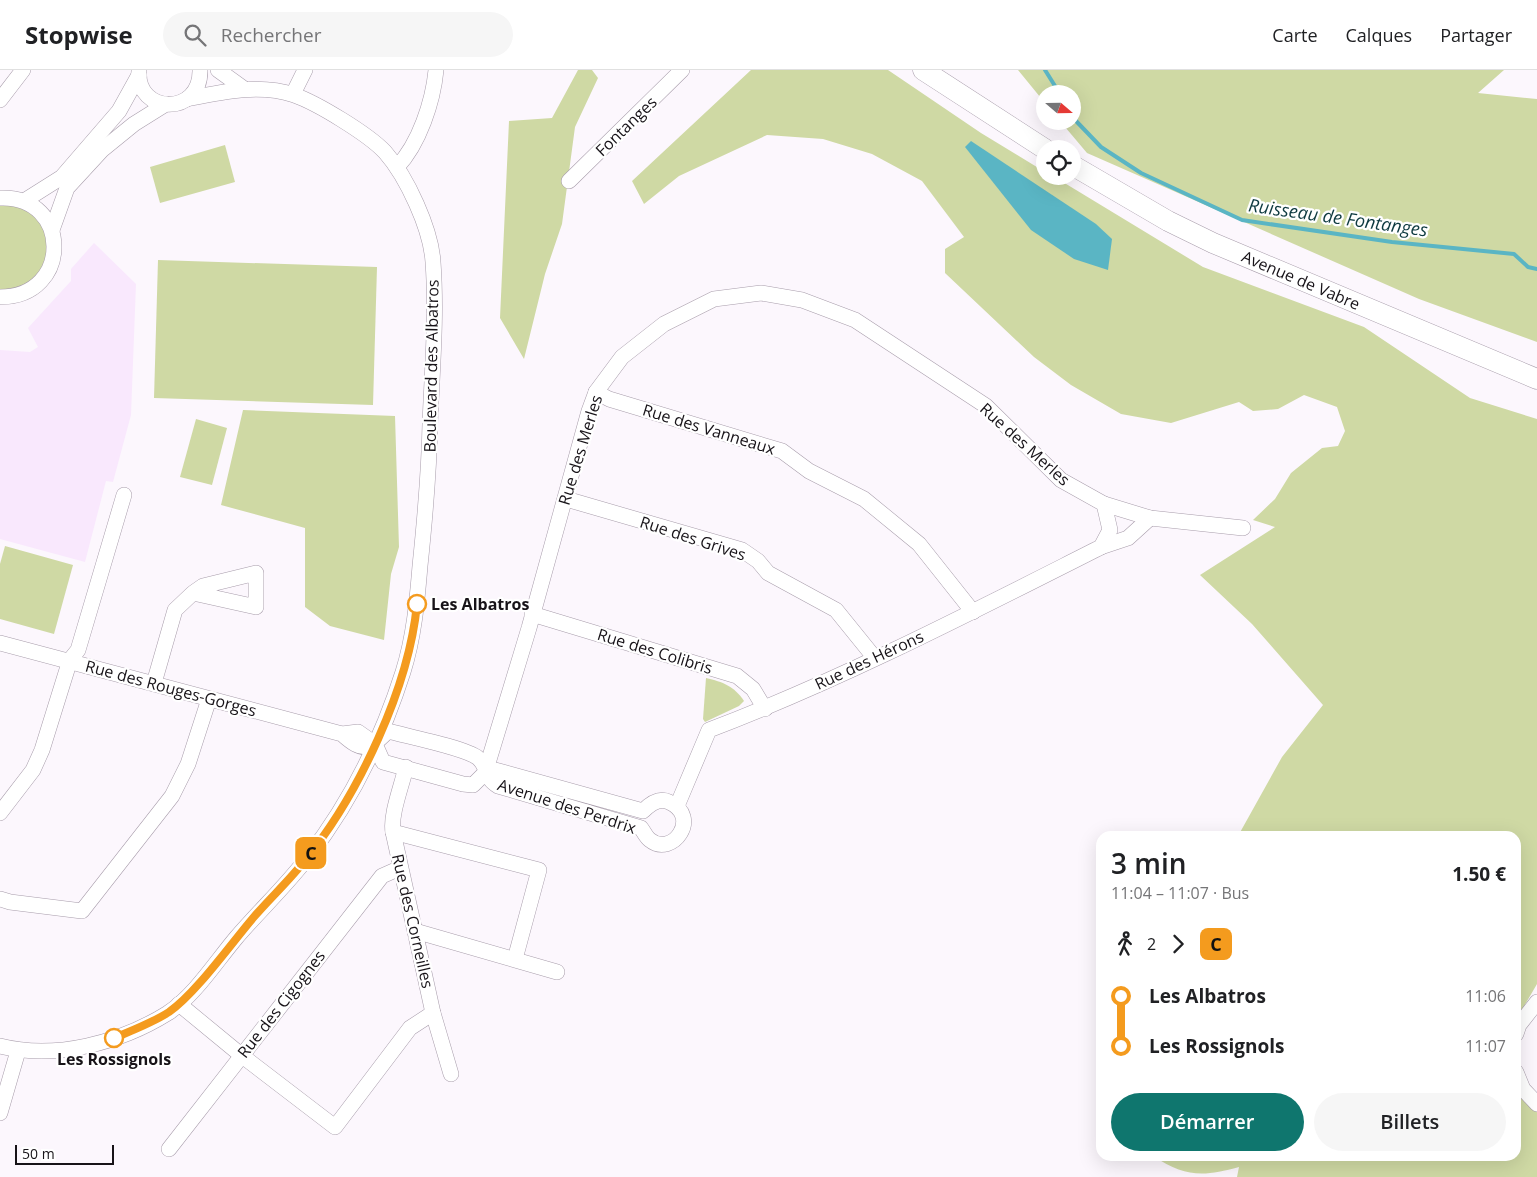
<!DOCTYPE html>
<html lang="fr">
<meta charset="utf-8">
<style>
:root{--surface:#fff;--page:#f6f6f6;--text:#202124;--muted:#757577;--line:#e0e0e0;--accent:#0f766e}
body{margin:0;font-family:"Open Sans",sans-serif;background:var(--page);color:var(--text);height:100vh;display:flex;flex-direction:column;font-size:19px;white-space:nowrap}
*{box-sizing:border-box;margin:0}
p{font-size:16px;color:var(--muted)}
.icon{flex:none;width:28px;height:28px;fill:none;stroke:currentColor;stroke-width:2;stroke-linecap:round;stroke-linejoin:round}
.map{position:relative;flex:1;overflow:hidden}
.drawer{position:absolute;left:1096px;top:761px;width:425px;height:330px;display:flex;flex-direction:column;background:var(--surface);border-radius:15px;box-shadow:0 5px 20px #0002}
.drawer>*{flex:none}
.badge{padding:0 10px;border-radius:8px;font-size:18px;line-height:32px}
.needle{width:32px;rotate:110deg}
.controls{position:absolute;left:1036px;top:15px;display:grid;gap:10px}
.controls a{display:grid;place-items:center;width:45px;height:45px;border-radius:50%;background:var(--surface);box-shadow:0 5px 20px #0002;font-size:25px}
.scale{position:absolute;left:15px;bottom:12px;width:99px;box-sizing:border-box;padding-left:5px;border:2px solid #171318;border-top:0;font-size:14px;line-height:18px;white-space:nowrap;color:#171318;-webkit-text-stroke:4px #fff;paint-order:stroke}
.map>.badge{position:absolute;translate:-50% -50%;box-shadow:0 0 0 2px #fff}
.legs{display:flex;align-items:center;gap:8px;height:55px;padding:0 15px;font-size:16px}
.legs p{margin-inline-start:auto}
.headline{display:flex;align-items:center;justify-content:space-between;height:85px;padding:0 15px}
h1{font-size:28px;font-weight:600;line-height:38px}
.action{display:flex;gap:10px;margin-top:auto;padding:10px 15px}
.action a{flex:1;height:58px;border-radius:30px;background:var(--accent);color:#fff;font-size:20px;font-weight:600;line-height:58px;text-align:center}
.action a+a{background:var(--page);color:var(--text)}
ul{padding:0 15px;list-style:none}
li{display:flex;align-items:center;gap:18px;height:50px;font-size:19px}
li i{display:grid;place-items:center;width:8px;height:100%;margin:0 6px;background:currentColor}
li i::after{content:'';width:12px;height:12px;margin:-6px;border:4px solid;border-radius:50%;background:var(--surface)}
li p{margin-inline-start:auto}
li:first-child i{background:linear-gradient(#0000 50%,currentColor 0)}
li:last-child i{background:linear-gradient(currentColor 50%,#0000 0)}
header{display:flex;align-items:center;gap:30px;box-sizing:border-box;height:70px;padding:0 25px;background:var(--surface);border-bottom:1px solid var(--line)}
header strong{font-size:24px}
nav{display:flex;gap:28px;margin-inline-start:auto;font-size:18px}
.search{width:350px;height:45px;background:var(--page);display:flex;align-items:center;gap:12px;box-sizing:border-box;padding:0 18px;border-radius:28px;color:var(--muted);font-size:19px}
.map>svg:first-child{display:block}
.built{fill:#f9e8fd}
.green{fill:#cfd9a4}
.water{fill:#5ab5c4}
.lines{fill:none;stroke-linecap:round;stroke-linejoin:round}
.stream{stroke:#5ab5c4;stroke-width:4}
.minor-casing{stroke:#a89dab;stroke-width:16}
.major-casing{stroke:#a89dab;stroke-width:21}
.minor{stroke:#fff;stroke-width:15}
.major{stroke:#fff;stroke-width:20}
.line-1-casing{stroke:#fff;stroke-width:11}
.line-1{stroke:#f49b1e;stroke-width:8}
.stop-1-dot{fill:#fff;stroke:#f49b1e;stroke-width:2.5}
.labels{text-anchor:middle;stroke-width:4.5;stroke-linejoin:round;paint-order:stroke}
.street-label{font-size:16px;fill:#171318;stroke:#fff}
.stop-label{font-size:16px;font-weight:bold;fill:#171318;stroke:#fff;text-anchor:start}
.water-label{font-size:18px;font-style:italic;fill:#0e3a40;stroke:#fff}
</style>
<header>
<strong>Stopwise</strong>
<div class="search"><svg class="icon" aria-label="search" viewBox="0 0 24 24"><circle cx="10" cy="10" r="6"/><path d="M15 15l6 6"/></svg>Rechercher</div>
<nav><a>Carte</a><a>Calques</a><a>Partager</a></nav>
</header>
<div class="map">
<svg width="1537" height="1107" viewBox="0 0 1537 1107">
<rect width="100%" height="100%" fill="#fcf7fd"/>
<path class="built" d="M94,173L136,214L131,345L113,412L106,411L85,492L0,469V280L30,282L38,277L28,258L71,211V199Z"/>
<g class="green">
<path d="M578,0H592L598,8L575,57L562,154L545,204L524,289L500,248L509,51L552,48Z"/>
<path d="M751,0H888L981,63L1045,102V106H1053L1203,197L1364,257L1470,328L1537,349V914L1516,950V766H1238L1282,687L1323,635L1252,554L1200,505L1275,457L1253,450L1275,429L1291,403L1322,378L1338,376L1345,361L1337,337L1304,325L1278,339L1253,341L1239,332L1171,353L1121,344L1071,315L1034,287L945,203V179L964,167L922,111L872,84L823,69L767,65L679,106L644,134L632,111Z"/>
<path d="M1018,0H1504L1478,23L1537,29V272L1419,229L1087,83L1060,51H1072V24H1045V33Z"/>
<path d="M225,75L235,112L160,133L150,97Z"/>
<path d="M0,135C11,136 20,136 30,142C55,159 52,204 23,216C16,219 7,219 0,220Z"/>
<path d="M158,190L377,197L373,335L154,328Z"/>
<path d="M243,340L395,346L399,477L391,504L384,570L330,556L305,537V458L221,435Z"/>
<path d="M196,349L227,358L212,415L180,407Z"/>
<path d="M5,476L73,495L54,564L0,549V494Z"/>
<path d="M706,608C723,612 734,616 744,631L739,636L705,652L703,649Z"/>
<path d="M1516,1018L1522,1028L1537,1041V1107H1237L1239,1097C1203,1107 1185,1107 1153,1086H1516Z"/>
</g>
<path class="water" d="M971,71L1096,154L1112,169L1108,200L1074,189L1031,160L965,77Z"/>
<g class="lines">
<g class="stream">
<path d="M1045,0L1060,24"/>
<path d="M1072,45L1077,52L1101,77L1141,103L1242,150L1392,172L1514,184L1528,197L1537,199"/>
</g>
<g class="minor-casing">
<g id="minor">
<path d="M218,0L243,18"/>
<path d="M139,1C136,44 201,47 200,0"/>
<path d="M293,24L305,0"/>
<path d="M0,30L23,0"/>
<path d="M397,97C419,74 433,32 436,0"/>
<path d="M569,111L682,0"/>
<path d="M0,128C71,125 73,227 0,227"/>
<path d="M24,131L62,107L119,41L139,5"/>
<path d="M52,160L67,118L102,80L134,54L166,34"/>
<path d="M596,322L609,329L782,381L809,401L864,429L919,474L973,542"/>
<path d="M566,429L742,480L758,491L768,503L836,540L874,587"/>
<path d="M1104,434L1150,448L1243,458"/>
<path d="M1101,477L1128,468L1150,448"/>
<path d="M532,544L737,606L753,619L765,639"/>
<path d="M0,573L342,664L358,662L375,674L383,692L463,714L473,715L485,703L495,700L643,741C650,734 659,727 669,732C702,747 672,788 650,770C646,767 644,762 641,758L498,716C484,708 488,696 478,688C466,678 406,666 388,661C369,680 363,683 342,664"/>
<path d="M154,613L175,540L193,523L256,537V503L203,516L193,523"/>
<path d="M406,697C402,715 390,745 393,762L433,943L451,1004"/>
<path d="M485,703L529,558L589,341L596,322L622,287L664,254L714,229L761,223L802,230L855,250L986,336L1061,410L1104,434L1110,460L1101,477C972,542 843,609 709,660L677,736"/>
<path d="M0,743L33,700L42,680L70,590L78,580L124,425"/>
<path d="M393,762L539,800L515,889"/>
<path d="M0,829L10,832L82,841L172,726L188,694L209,629"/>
<path d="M415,861L557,902"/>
<path d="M179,934L241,985L335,1057L410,958L433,943"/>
<path d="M1516,964L1519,955L1537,932"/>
<path d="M0,976C55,990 120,973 168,943C195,925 215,893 236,868C259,841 286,816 308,787C350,733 382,668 403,602C414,567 417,532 420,496C425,448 429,402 430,354C432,301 437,246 433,192C431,159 407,107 385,82C368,64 317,33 294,25C260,13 221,22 187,29"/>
<path d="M1516,1002L1523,1019L1537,1034"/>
<path d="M0,1043L18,981"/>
<path d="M169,1079L382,806L400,798"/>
</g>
</g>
<g class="major-casing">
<g id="major">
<path d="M923,0L1045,79"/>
<path d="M1072,95L1168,151L1213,173L1537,309"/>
</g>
</g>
<use href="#minor" class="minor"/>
<use href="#major" class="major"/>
</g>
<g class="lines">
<g class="line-1-casing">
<path id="line-1" d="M114,968C133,960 152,953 169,942C196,923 230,875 253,848C270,828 290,810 306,789C359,724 409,617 417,534"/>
</g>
<use href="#line-1" class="line-1"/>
</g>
<g class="stop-1-dot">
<circle cx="417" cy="534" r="9"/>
<circle cx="114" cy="968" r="9"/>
</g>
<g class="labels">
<g class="street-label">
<text transform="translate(626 56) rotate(-44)" y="6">Fontanges</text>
<text transform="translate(1301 210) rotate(23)" y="6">Avenue de Vabre</text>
<text transform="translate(431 296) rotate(-89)" y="6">Boulevard des Albatros</text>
<text transform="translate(709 359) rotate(17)" y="6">Rue des Vanneaux</text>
<text transform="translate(1025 374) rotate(42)" y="6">Rue des Merles</text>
<text transform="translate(580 380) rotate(-73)" y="6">Rue des Merles</text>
<text transform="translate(693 468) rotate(18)" y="6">Rue des Grives</text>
<text transform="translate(655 581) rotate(17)" y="6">Rue des Colibris</text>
<text transform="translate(869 590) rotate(-25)" y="6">Rue des Hérons</text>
<text transform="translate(171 618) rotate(15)" y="6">Rue des Rouges-Gorges</text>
<text transform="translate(567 736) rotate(18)" y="6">Avenue des Perdrix</text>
<text transform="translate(413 851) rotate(77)" y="6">Rue des Corneilles</text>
<text transform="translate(281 934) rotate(-52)" y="6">Rue des Cigognes</text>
</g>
<g class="stop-label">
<text x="431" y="540">Les Albatros</text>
<text x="114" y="995" text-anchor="middle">Les Rossignols</text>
</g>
<g class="water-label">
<text transform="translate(1338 148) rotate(8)" y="6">Ruisseau de Fontanges</text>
</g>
</g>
</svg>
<div class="controls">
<a><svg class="needle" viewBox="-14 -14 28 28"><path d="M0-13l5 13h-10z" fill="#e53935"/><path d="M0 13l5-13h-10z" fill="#757577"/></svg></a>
<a><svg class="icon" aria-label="locate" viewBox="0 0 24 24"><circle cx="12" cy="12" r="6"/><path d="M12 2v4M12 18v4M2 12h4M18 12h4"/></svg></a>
</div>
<div class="scale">50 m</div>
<b class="badge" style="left:311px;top:783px;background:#f49b1e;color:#111">C</b>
<section class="drawer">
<div class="headline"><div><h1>3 min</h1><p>11:04 – 11:07 · Bus</p></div><b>1.50 €</b></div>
<div class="legs"><svg class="icon" aria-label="walk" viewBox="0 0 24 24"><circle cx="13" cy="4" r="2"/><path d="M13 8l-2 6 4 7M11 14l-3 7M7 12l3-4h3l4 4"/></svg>2<svg class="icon" aria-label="forward" viewBox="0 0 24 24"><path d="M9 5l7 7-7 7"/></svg><b class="badge" style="background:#f49b1e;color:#111">C</b></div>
<ul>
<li><i style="color:#f49b1e"></i><b>Les Albatros</b><p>11:06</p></li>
<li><i style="color:#f49b1e"></i><b>Les Rossignols</b><p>11:07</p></li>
</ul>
<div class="action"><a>Démarrer</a><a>Billets</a></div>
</section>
</div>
